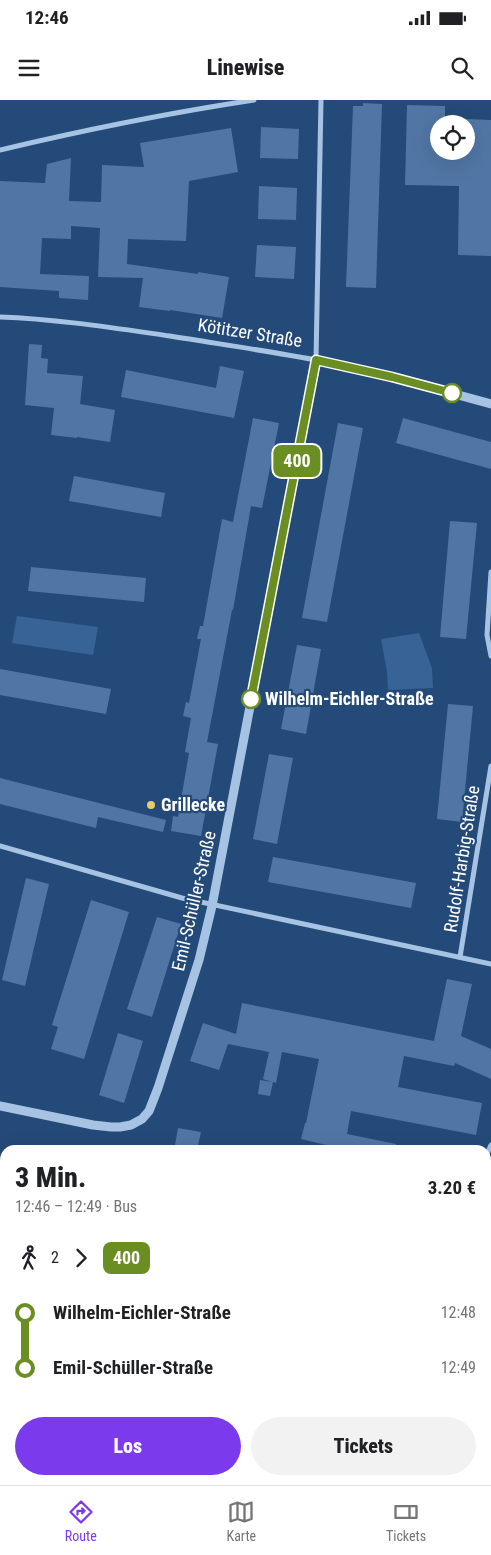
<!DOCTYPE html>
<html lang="de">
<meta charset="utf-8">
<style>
:root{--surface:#fff;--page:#f2f2f2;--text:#202124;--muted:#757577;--line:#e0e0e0;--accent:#7c3aed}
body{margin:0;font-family:"Roboto Condensed",sans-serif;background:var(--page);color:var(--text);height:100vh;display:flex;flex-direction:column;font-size:19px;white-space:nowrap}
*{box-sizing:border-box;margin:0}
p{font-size:16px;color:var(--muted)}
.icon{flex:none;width:28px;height:28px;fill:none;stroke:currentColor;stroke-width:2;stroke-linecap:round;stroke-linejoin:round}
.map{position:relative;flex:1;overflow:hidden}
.panel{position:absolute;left:0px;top:1045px;width:491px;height:340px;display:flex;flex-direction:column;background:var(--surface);border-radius:15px 15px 0 0;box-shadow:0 5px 20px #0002}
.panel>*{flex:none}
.badge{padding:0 10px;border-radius:8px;font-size:18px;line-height:32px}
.fabs{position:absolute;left:430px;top:15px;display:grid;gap:10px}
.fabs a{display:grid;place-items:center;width:45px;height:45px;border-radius:50%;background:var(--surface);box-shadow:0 5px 20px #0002;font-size:25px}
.map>.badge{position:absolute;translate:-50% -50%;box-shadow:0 0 0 2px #fff}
.legs{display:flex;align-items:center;gap:8px;height:55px;padding:0 15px;font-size:16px}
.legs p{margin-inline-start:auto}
.head{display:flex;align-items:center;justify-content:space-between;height:85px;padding:0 15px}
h1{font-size:28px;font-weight:800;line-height:38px}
.cta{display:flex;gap:10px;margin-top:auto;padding:10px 15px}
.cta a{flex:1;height:58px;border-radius:30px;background:var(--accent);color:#fff;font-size:20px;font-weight:800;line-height:58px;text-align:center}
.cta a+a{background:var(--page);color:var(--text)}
ul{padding:0 15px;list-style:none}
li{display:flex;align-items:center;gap:18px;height:55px;font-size:19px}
li i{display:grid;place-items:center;width:8px;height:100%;margin:0 6px;background:currentColor}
li i::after{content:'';width:12px;height:12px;margin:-6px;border:4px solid;border-radius:50%;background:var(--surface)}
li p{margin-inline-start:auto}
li:first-child i{background:linear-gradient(#0000 50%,currentColor 0)}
li:last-child i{background:linear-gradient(currentColor 50%,#0000 0)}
.status{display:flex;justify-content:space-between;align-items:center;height:35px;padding:0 25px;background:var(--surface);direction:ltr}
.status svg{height:14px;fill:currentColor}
header{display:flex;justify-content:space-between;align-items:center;height:65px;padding:0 15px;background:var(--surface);font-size:22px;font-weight:800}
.dock{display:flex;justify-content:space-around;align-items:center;height:70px;border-top:1px solid var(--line);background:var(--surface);font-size:14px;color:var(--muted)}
.dock a{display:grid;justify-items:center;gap:2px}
.dock .on{color:var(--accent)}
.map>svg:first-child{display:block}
.green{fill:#386396}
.building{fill:#5176a5}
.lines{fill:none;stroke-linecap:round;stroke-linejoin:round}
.minor{stroke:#a7c3e4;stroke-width:5}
.tertiary{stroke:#a7c3e4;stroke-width:9}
.rail-casing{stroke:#fff;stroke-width:5.5}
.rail{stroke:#244a79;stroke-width:4;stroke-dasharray:11;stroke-linecap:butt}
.line-1-casing{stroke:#fff;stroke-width:11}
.line-1{stroke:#6b8e23;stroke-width:8}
.stop-1-dot{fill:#fff;stroke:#6b8e23;stroke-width:2.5}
.poi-dot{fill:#eec76b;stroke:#244a79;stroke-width:2}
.labels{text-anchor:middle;stroke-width:4.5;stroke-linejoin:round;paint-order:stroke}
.street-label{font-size:18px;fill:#fff;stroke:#244a79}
.stop-label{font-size:18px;font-weight:bold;fill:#fff;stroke:#244a79;text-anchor:start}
.poi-label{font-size:18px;font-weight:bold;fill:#fff;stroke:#244a79;text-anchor:start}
</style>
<div class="status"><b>12:46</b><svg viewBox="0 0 49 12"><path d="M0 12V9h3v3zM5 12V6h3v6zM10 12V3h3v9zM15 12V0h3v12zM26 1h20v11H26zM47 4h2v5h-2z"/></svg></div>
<header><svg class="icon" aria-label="menu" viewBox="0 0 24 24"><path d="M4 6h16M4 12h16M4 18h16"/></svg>Linewise<svg class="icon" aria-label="search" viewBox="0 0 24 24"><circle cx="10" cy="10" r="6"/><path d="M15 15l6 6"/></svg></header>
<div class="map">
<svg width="491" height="1385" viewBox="0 0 491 1385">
<rect width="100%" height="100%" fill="#244a79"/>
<g class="green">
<path d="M17,516L98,527L93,555L12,543Z"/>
<path d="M419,533L432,568L433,588L388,590L387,572L381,539Z"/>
<path d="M490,1066H491V1134L486,1132V1076Z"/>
</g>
<g class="building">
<path d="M363,3L382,4L376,188L346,187L353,6H363Z"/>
<path d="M407,5L445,6V24H439V51H466V19L491,20V156L458,155L459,86L405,85Z"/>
<path d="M261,27L299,29L298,59L260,58Z"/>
<path d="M231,28L238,72L189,81L186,141L128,139L127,164L198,174V172L229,177L222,218L170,210V211L139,207L143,178L98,177L100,128L71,126V139L42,138L40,174L89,176L88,200L59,198V191L0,187V81L45,83L47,64L71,58L69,101L101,102L102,65L144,67L140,43Z"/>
<path d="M259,86L297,88L296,120L258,119Z"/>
<path d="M257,145L296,147L294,179L255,177Z"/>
<path d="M29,244L42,245L41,258L48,259L47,273L83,276L80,304L115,310L110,342L77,337V338L51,335L54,308L25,305Z"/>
<path d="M220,266L244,271L234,318L121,297L126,270L216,288Z"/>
<path d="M253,318L279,323L262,408L251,406L233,510H232L207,642L218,644L201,736L171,731L173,716L178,717L189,653L185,652L191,618L183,616L186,602L189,603L201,539H197L200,526H203L222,419L233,422Z"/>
<path d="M403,318L491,342V369L396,343Z"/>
<path d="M338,323L363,328L327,522L302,518Z"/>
<path d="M74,376L165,393L161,417L69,401Z"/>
<path d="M450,421L477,423L466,539L440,537Z"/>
<path d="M31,467L146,478L144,502L28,491Z"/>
<path d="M297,545L321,549L306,634L281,629Z"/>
<path d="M0,569L111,589L106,614L0,595Z"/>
<path d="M448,604L473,606L462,722L437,719Z"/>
<path d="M269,654L293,658L277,744L253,739Z"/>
<path d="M0,678L166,720L163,732L98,717L96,728L0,704Z"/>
<path d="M273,757L416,783L411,808L268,782Z"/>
<path d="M26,778L49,784L25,886L2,880Z"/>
<path d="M91,800L129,812L84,959L51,949L58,927L52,925Z"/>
<path d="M157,817L181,824L152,917L127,909Z"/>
<path d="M447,879L472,884L461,936L491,949V979L455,963L454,966L404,956L398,987L482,1003L476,1035L351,1011L347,1034L396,1044V1050H347L301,1039L305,1023H306L319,959L282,952L276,983L273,982L270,996L258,994L260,980L272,982L263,979L269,952L228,944L219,970L190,961L203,923L236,934L242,903L434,941Z"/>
<path d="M118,933L143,941L124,1003L99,995Z"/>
<path d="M178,1028L201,1032L197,1050H174Z"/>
</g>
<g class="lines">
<g class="minor">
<path d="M0,50C84,30 168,13 254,0"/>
<path d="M0,217C57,219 114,228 170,236C219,244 268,251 316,260L321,0"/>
<path d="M491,472L487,535L491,556"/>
<path d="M0,746L182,798L491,864"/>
<path d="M460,857L491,666"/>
<path d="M486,1056L491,1045"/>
<path d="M0,1291L5,1292"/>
</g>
<path class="tertiary" d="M0,1006L93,1025L111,1027H120L131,1025L142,1019L149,1011L158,988L199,860L212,806L316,260L392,277L491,304"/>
<g class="rail-casing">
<g id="rail">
<path d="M0,1083L5,1085"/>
<path d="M0,1095L5,1096"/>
<path d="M0,1111L5,1112"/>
<path d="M0,1121L5,1122"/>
<path d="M486,1212L491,1213"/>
<path d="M486,1224L491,1225"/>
<path d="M486,1239L491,1240"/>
<path d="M486,1249L491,1250"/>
</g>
</g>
<use href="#rail" class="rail"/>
</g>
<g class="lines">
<g class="line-1-casing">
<path id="line-1" d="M251,599L316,260L392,277L452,293"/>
</g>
<use href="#line-1" class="line-1"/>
</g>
<g class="stop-1-dot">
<circle cx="452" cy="293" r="9"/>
<circle cx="251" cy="599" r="9"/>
</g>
<circle class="poi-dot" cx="151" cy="705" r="5"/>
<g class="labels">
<g class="street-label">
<text transform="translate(250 233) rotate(9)" y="6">Kötitzer Straße</text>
<text transform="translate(462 759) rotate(-81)" y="6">Rudolf-Harbig-Straße</text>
<text transform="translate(194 801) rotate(-77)" y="6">Emil-Schüller-Straße</text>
</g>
<g class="stop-label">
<text x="265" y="605">Wilhelm-Eichler-Straße</text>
</g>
<g class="poi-label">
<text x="161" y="711">Grillecke</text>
</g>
</g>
</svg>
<div class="fabs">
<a><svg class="icon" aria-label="locate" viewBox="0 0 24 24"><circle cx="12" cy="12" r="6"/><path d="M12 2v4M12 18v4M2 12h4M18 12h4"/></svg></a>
</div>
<b class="badge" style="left:297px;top:361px;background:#6b8e23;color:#fff">400</b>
<section class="panel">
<div class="head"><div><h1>3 Min.</h1><p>12:46 – 12:49 · Bus</p></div><b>3.20 €</b></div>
<div class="legs"><svg class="icon" aria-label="walk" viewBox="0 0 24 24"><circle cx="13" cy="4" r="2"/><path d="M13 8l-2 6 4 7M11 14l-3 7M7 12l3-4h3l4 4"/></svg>2<svg class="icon" aria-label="forward" viewBox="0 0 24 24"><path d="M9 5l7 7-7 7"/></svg><b class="badge" style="background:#6b8e23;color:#fff">400</b></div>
<ul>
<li><i style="color:#6b8e23"></i><b>Wilhelm-Eichler-Straße</b><p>12:48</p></li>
<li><i style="color:#6b8e23"></i><b>Emil-Schüller-Straße</b><p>12:49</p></li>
</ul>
<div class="cta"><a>Los</a><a>Tickets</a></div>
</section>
</div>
<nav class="dock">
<a class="on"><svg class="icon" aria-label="directions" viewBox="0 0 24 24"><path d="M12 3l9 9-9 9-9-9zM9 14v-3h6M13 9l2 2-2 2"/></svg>Route</a>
<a><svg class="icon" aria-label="map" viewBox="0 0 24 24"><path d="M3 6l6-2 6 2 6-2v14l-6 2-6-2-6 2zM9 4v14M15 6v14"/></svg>Karte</a>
<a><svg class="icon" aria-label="tickets" viewBox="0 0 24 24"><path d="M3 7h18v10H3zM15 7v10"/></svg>Tickets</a>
</nav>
